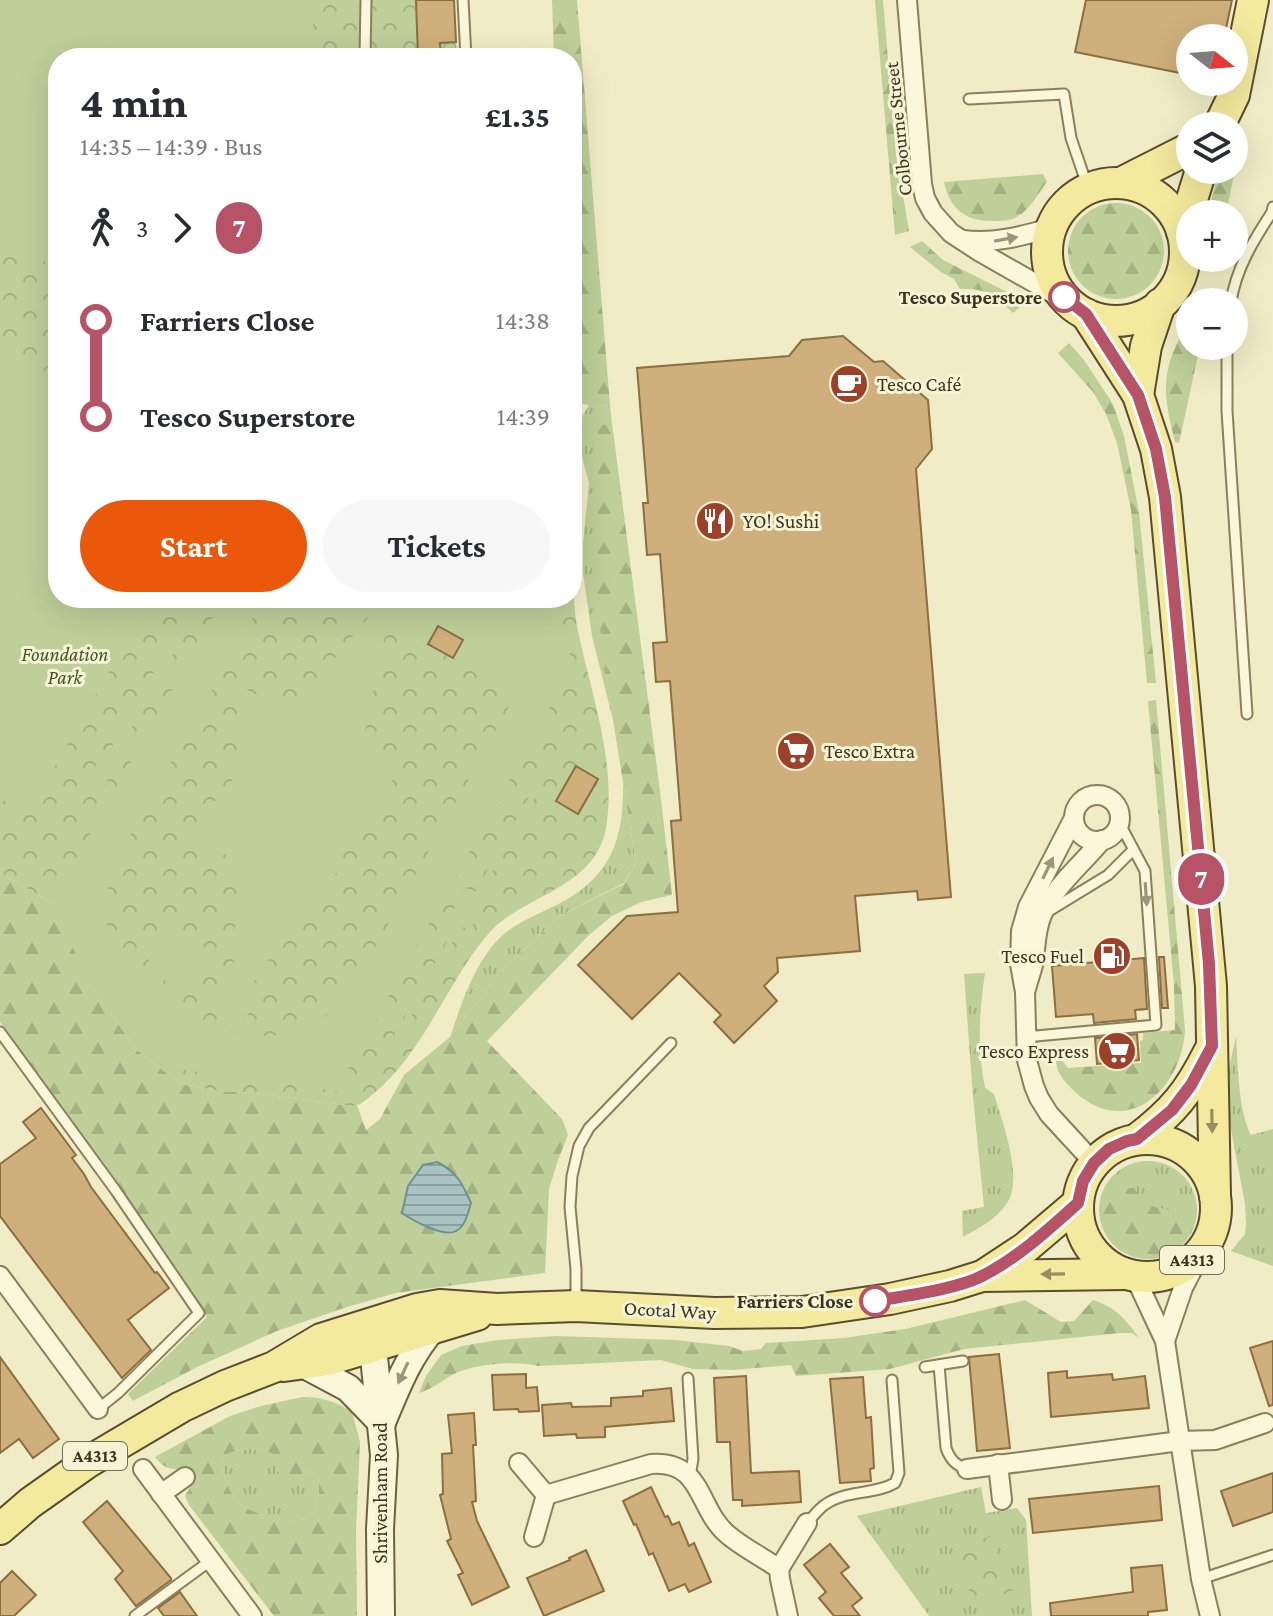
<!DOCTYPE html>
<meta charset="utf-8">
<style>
:root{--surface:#fff;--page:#f7f7f7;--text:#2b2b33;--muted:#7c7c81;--accent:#ea580c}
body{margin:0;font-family:"Crimson Pro",serif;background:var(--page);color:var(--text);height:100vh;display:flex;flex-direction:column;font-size:30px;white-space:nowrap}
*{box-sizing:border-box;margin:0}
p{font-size:26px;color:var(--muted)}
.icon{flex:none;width:44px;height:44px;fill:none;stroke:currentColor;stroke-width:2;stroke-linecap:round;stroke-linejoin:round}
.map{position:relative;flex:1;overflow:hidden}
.drawer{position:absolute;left:48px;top:48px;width:534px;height:560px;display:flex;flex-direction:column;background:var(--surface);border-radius:32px;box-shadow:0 8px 32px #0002}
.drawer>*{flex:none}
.badge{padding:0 16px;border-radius:26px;font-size:28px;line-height:52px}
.needle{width:52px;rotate:107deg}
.buttons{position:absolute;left:1176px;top:24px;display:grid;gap:16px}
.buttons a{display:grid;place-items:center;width:72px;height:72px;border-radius:50%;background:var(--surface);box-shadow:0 8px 32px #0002;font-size:40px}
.map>.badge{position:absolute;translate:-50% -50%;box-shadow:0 0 0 4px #fff}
.legs{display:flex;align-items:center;gap:12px;height:88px;padding:0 32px;font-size:26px}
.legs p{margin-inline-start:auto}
.headline{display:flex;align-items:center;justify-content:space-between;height:136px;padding:0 32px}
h1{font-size:44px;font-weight:700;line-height:60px}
.primary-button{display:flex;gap:16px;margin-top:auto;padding:16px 32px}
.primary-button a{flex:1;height:92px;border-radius:48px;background:var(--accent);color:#fff;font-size:32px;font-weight:700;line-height:92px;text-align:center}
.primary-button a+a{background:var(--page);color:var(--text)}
ul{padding:0 32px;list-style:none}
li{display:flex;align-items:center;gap:28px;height:96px;font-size:30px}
li i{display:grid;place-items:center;width:12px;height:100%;margin:0 10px;background:currentColor}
li i::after{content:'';width:20px;height:20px;margin:-10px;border:6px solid;border-radius:50%;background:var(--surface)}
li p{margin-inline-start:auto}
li:first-child i{background:linear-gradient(#0000 50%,currentColor 0)}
li:last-child i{background:linear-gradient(currentColor 50%,#0000 0)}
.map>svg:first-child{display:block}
.grass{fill:url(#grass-tufts)}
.forest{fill:url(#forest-firs);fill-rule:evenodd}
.park{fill:url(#park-crowns)}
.pitch{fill:#becf99;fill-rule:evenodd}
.water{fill:url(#water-rules);stroke:#6e9291;stroke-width:2}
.building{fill:#cfaf7b;stroke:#8c6e40;stroke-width:2}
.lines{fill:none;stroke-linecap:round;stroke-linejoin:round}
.lane-casing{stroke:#8c7f5b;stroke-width:13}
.street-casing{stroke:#8c7f5b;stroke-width:22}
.secondary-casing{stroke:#6e603e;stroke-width:30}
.primary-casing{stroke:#5a4c2f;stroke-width:34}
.lane{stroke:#faf7da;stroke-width:9}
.street{stroke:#faf7da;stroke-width:18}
.secondary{stroke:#faf7da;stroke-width:26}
.primary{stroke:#f3ea9e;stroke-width:30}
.oneway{fill:#9b957c}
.oneway2{fill:#988e5e}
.line-1-casing{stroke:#fff;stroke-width:18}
.line-1{stroke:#b75366;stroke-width:12}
.stop-1-dot{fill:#fff;stroke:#b75366;stroke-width:4}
.labels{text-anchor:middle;stroke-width:6;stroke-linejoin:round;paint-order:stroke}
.shield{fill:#f7f4d6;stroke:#746d56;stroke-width:2}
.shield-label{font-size:18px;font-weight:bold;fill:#3c331f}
.street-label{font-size:20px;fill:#3c331f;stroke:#f7f4d6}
.stop-label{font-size:20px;font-weight:bold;fill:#3c331f;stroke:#f7f4d6;text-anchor:end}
.poi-label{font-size:20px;fill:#3c331f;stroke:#f7f4d6;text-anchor:start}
.park-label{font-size:20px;font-style:italic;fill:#415925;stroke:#f7f4d6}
</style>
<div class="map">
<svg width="1273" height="1616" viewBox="0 0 1273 1616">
<defs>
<pattern id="grass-tufts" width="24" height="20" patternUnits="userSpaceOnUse" patternTransform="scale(2)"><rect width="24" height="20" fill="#becf99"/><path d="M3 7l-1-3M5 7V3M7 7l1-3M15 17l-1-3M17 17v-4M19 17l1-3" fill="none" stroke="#a4b283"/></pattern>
<pattern id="forest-firs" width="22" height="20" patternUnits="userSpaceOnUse" patternTransform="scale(2)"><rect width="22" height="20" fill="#becf99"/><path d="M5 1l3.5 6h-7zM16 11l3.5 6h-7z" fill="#a4b283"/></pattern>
<pattern id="park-crowns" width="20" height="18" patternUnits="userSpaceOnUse" patternTransform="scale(2)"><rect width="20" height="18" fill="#becf99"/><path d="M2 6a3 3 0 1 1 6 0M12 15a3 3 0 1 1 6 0" fill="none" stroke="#a4b283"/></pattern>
<pattern id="water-rules" width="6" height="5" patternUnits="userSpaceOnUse" patternTransform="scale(2)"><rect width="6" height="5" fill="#a8c3c1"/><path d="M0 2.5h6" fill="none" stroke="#8a9f9c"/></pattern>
</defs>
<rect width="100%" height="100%" fill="#f0ecc6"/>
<g class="grass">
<path d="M589,405L596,407L610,405L612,423L600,427L597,438L609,695L613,720L592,636L583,573V543L589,483L582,457L572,440L574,430Z"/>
<path d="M623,782L636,863L624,883L561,915L501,972L450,1037C463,1000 477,954 509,930C526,918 546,911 564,901C613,873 624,836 623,782Z"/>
<path d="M985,973C979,1013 977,1049 985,1088L994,1094C1002,1121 1024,1178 1007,1203C997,1219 979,1228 963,1237L962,1211L984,1207L973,1097L964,974Z"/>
<path d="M1236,1036C1238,1065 1238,1110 1251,1135L1273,1129V1266L1231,1251L1245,1234L1246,1223L1245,1204L1226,1103L1227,1078Z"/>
<circle cx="1148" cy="1210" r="49"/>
<path d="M251,1449L263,1450L273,1454L279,1473L295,1478L307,1471C327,1478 317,1499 313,1515C296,1527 256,1517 240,1504C229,1494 225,1477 220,1464C225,1451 238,1450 251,1449Z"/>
<path d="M981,1487L986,1513L1017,1508L1026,1520L1032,1616H929L857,1516Z"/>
</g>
<g class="forest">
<path d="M552,0H577L610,405L596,407L576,402L572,287V58H554Z"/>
<path d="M875,0H883L896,155L909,231L895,235Z"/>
<path d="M1234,143L1240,145L1226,214H1209V209L1219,170H1234Z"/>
<path d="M1043,174L1047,182C1039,192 1030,210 1018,216C1011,221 1001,221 993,221C965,221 950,209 944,182Z"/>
<circle cx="1116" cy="251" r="48"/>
<path d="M922,241L943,260L1005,291L1023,305L1013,313C995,295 987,288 960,289L954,279L941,272L910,247Z"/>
<path d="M1190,321V346H1200L1179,443L1175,442C1162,390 1160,368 1190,321Z"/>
<path d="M1069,343L1084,360L1113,404L1124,436L1139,512L1156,683H1147L1131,510L1117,443L1106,414L1093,392L1058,353Z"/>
<path d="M612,423L660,791L672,895L641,902L612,916L588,936L487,1041L562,1119L568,1135L558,1160L549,1189L545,1273L396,1293L347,1307L277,1331L197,1367L133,1401L128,1394L207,1317L121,1189L0,1022V873L51,902L97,994L137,1050L181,1084L218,1091L254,1093L345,1105H357L366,1130L380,1119L404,1075L450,1037L501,972L561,915L624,884L636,863L609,695L592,569L599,497L597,438L599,426Z"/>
<path d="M1156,700L1185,1030C1182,1089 1127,1141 1074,1091C1064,1081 1056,1073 1056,1059H1061L1068,1068L1141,1063L1140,1041L1143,1040V1033L1175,1030L1174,985L1148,701Z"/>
<path d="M1134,1188L1143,1200L1155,1207L1177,1211L1193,1228C1188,1237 1182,1247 1173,1252C1148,1267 1113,1255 1103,1228C1099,1218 1100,1207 1101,1196L1121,1189Z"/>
<path d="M1025,1300L1061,1322L1074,1321L1093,1300C1115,1307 1126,1319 1139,1338L1132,1333H1120L964,1349L890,1369L796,1376L791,1365L733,1370L693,1369L661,1360L538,1366C517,1360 471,1364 452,1375C440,1382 432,1389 419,1393L426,1376L441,1355L462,1346L498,1340L556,1336L675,1340L729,1346L743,1351L761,1349L766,1343L844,1338L905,1329Z"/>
<path d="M302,1397C321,1397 336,1401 352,1412L360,1442L356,1531L357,1616H274L189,1505L185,1496L194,1481L185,1468C171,1470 164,1469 155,1457L230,1416L261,1406ZM251,1449L263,1450L273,1454L279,1473L285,1479L295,1478L307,1471C327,1478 317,1499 313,1515C296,1527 256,1516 240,1504C229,1494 225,1477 220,1464C225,1451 238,1450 251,1449Z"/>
</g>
<g class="park">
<path d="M0,0H454L457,58H58V598H572V576C574,594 574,613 578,631C591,693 617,763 606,828C596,882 540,892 502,921C492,928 485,938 477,948C442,996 419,1057 372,1095C368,1098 362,1104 357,1105C353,1106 349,1105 345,1105L254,1093L218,1091L181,1084L137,1050L97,994L51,902L0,873Z"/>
<path d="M990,1536L1013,1590L976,1606L953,1552Z"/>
</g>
<g class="pitch">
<path d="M0,0H311L316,58H58V262L22,259L0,254Z"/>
<path d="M0,346L58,379V598H151L28,814L0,798Z"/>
<path d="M196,598H205L115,757L119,760L102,790L87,781L104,751L108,753Z"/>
<path d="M224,598H264L122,849C110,873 101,907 109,933C112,943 118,952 124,960C148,996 182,1017 223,1029L217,1000L227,976L234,978L237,860L186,836L239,772L241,686L289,713L372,613H374L382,598H546L575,666L541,723L336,1091L189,1071C112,1050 83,966 51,902ZM388,622L428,644L439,626L463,640L453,658L516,694L361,973C327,1027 295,1044 231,1032C249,1016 255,1009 259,985L254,982L314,894L330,901L339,858L396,775L360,754Z"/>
<path d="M555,751L560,753L479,895L487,900L470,930L461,926L384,1065L379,1063L457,924L449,918L466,888L475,892Z"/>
<path d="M122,921L127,927L214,950C207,971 197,985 181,1000L125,931L118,929V922Z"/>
</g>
<path class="water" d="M437,1162C457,1172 462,1183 471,1203C468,1212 466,1226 456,1231C444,1238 412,1220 402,1213L408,1186L423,1165Z"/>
<g class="building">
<path d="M416,0H454L456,42L440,43L441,58H418Z"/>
<path d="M1086,0H1232L1224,38H1190V75L1075,52Z"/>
<path d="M843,336L874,362L883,361L928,400L932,449L916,469L951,897L918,900L917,891L855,896L860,951L777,958L778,972L764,986L777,1001L734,1043L714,1022L721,1015L679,973L632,1019L578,965L627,916L678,912L671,821L681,820L670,681L656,682L653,643L667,642L660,554L647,555L643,503H648L637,368L789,356L802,340Z"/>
<path d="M438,626L463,640L453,658L428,644Z"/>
<path d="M576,766L598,779L578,814L556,801Z"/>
<path d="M1159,957H1164L1168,1008H1162Z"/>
<path d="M1144,958L1147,1009L1135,1010L1136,1019L1094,1023L1093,1014L1056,1017L1052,966Z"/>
<path d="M1137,1034L1139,1060L1097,1064L1095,1038Z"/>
<path d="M41,1108L76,1155L72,1158L84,1174L91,1187L155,1273L157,1272L169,1288L128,1320L151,1350L122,1378L0,1216V1164L36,1138L23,1122Z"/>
<path d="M1273,1341V1405L1269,1406L1250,1348Z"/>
<path d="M999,1354L1010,1448L977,1451L969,1357Z"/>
<path d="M0,1357L59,1439L33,1458L19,1439L0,1453Z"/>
<path d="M1067,1371V1378L1112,1374L1113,1380L1145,1376L1149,1408L1051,1417L1048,1373Z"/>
<path d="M526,1374V1388L537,1387L539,1411L519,1412L518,1409L494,1410L492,1375Z"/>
<path d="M746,1376L751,1473L799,1471L801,1502L742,1506V1500H733L730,1442H717L714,1378Z"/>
<path d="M863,1377L866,1418L871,1417L874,1468L870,1469L871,1481L840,1483L830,1379Z"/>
<path d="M671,1388L674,1421L605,1427V1437L577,1438L576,1434L544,1436L542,1405L571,1403L572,1407L611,1406V1398L643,1396V1391Z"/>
<path d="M474,1413L476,1445H473L476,1501L472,1502L477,1521L509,1587L472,1605L458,1575L463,1573L447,1541L451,1539L440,1495L443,1494L442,1454L452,1453L448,1415Z"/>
<path d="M1273,1473V1512L1233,1526L1221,1491Z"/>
<path d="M1159,1486L1162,1520L1033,1533L1029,1499Z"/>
<path d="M651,1487L665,1517L668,1516L672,1525L679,1522L689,1546L694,1543L711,1582L689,1592L685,1584L669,1591L653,1553L649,1555L636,1524L634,1525L623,1501Z"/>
<path d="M107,1501L171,1578V1580L136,1606L115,1579L123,1571L83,1522Z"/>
<path d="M830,1544L849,1567L841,1573L862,1598L852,1606L860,1616H834L819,1598L826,1592L804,1565Z"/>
<path d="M586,1550L604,1591L544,1616L527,1578L570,1560L569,1558Z"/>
<path d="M1162,1565L1167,1610L1148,1612V1616H1051L1050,1603L1133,1592L1131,1568Z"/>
<path d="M12,1571L36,1595L14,1616H0V1583Z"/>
<path d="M180,1592L197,1616H164L158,1608Z"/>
</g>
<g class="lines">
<g class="lane-casing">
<g id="lane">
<path d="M463,0L466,58"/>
<path d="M365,58L366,0"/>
<path d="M969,99L1064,94L1071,138L1088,188"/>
<path d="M1231,302C1236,268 1254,240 1272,212L1273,207"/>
<path d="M1227,346V411L1247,714"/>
<path d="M1049,911L1108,875L1133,850"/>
<path d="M0,1032L116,1191L199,1313L118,1393L98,1409"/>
<path d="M1025,1037L1156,1025L1145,871L1119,822"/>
<path d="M576,1303V1269L570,1207L572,1176L579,1146L589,1128L671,1043"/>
<path d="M939,1365L946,1448C950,1459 955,1465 967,1469"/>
<path d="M925,1367L963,1361"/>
<path d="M688,1378L693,1459L690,1476"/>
<path d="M807,1523C813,1517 818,1509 826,1504C846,1490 874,1495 895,1483L899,1473L892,1380"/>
<path d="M1201,1579L1273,1555"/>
<path d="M135,1616L210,1561"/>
</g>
</g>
<g class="street-casing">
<g id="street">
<path d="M907,0L922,184L925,198L933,213L951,233L980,252L1070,303"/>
<path d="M963,240C994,244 1022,236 1051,228"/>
<circle cx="1097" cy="818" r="23"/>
<path d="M1074,818L1028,907L1021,931L1020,964L1025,992L1027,1060L1034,1086L1039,1098L1049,1114L1094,1163"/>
<path d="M1026,989C1028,981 1031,973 1033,965C1036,948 1035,931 1042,915C1053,888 1083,863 1102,840"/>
<path d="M0,1276L98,1409"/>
<path d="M1135,1277L1165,1341L1201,1579L1210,1616"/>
<path d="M1165,1341L1183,1288L1203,1249"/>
<path d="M519,1463L546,1495L651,1464C703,1460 697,1508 727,1534C743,1548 763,1557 779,1569L780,1579L788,1616"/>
<path d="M998,1464L1002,1500"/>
<path d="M143,1469L252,1616"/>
<path d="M967,1469L1180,1441L1215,1440L1265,1423"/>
<path d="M161,1494L185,1477"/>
<path d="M534,1537L546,1495"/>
<path d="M779,1569L807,1523"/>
</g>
</g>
<g class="secondary-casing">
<g id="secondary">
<path d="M371,1328L384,1455L380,1529L381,1616"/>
<path d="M303,1364L348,1388L382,1423"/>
<path d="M383,1420C397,1387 409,1355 433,1328"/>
</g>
</g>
<g class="primary-casing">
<g id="primary">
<path d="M1219,126L1234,95L1253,0"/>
<path d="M1121,183L1190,148"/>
<circle cx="1116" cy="252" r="69"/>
<path d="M1182,232L1201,170"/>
<path d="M1086,314L1138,395L1156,449L1165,497L1211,986L1215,1196"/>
<path d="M1138,395L1146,346L1160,304"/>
<circle cx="1147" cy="1208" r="69"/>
<path d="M1137,1139C1173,1112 1189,1092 1209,1052"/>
<path d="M984,1275L1025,1248L1078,1203"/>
<path d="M284,1366L328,1360L477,1315"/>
<path d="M0,1529L30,1503L88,1462L181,1407L225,1386L274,1367L321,1339L417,1309L440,1305L497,1309L576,1306L714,1313L802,1312L890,1299L950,1286L982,1276L1125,1274"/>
</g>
</g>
<use href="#lane" class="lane"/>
<use href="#street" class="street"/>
<use href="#secondary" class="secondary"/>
<use href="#primary" class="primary"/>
</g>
<defs><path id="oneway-solid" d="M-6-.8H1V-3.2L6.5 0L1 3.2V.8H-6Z" transform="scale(2)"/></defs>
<g class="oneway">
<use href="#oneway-solid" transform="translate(1006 239) rotate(-10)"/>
<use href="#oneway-solid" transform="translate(1048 868) rotate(-64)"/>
<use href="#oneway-solid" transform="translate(1146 894) rotate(86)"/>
<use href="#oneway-solid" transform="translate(403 1373) rotate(115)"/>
</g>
<g class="oneway2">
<use href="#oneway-solid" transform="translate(1212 1121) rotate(89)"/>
<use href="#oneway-solid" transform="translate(1053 1274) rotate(179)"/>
</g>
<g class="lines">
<g class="line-1-casing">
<path id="line-1" d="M875,1301C904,1296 959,1289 984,1275C1019,1257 1049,1229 1078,1203L1083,1181L1094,1163L1109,1149L1127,1141L1137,1139L1172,1110L1191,1085L1212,1046L1209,964L1165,497L1156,449L1138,395L1086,314L1064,297"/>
</g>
<use href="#line-1" class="line-1"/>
</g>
<defs>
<g id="cafe-disc" transform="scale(2)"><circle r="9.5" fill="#9d4029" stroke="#f7f4d6"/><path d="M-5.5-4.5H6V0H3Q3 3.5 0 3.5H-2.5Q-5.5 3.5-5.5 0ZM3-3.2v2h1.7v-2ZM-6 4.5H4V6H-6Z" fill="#fff"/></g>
<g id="restaurant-disc" transform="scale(2)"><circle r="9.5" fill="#9d4029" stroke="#f7f4d6"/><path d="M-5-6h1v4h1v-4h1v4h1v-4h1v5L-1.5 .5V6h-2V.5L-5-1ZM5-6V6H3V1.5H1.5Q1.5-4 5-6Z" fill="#fff"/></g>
<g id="supermarket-disc" transform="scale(2)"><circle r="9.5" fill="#9d4029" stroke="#f7f4d6"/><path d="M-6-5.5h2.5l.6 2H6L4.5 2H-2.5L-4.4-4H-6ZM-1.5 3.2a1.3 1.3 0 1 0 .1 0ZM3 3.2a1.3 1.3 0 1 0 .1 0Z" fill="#fff"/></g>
<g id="fuel-disc" transform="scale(2)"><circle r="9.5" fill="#9d4029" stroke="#f7f4d6"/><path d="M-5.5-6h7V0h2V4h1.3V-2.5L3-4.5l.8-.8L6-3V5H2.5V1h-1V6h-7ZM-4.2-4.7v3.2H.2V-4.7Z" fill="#fff"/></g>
</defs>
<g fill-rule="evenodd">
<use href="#cafe-disc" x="849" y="384"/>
<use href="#restaurant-disc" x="715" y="521"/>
<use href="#supermarket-disc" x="796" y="751"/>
<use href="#fuel-disc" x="1112" y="956"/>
<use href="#supermarket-disc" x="1117" y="1051"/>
</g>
<g class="stop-1-dot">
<circle cx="1064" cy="297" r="14"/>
<circle cx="875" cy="1301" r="14"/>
</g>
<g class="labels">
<g class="shield">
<rect x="1160" y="1246" width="64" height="28" rx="6"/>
<rect x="63" y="1442" width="64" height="28" rx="6"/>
</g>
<g class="shield-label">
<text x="1192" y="1266">A4313</text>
<text x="95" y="1462">A4313</text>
</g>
<g class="street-label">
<text transform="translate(898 129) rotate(-96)" y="7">Colbourne Street</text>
<text transform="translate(670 1310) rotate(3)" y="7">Ocotal Way</text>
<text transform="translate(380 1493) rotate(-90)" y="7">Shrivenham Road</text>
</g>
<g class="stop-label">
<text x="1042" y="304">Tesco Superstore</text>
<text x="853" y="1308">Farriers Close</text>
</g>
<g class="poi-label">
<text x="877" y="391">Tesco Café</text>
<text x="743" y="528">YO! Sushi</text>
<text x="824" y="758">Tesco Extra</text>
<text x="1084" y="963" text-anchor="end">Tesco Fuel</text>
<text x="1089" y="1058" text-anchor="end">Tesco Express</text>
</g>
<g class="park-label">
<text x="65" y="661">Foundation<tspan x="65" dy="23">Park</tspan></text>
</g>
</g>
</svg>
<div class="buttons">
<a><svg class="needle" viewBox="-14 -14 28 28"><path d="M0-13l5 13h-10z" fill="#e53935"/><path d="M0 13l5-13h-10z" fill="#7c7c81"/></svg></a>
<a><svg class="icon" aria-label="layers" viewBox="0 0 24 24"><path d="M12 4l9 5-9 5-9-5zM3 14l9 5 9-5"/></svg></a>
<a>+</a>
<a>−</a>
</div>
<b class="badge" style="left:1201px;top:879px;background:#b75366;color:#fff">7</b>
<section class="drawer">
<div class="headline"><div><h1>4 min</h1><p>14:35 – 14:39 · Bus</p></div><b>£1.35</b></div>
<div class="legs"><svg class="icon" aria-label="walk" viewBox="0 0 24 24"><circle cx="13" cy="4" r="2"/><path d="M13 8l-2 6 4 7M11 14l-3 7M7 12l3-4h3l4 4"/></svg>3<svg class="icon" aria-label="forward" viewBox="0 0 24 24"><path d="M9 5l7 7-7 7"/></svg><b class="badge" style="background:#b75366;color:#fff">7</b></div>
<ul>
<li><i style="color:#b75366"></i><b>Farriers Close</b><p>14:38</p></li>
<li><i style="color:#b75366"></i><b>Tesco Superstore</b><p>14:39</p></li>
</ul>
<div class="primary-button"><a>Start</a><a>Tickets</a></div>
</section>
</div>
